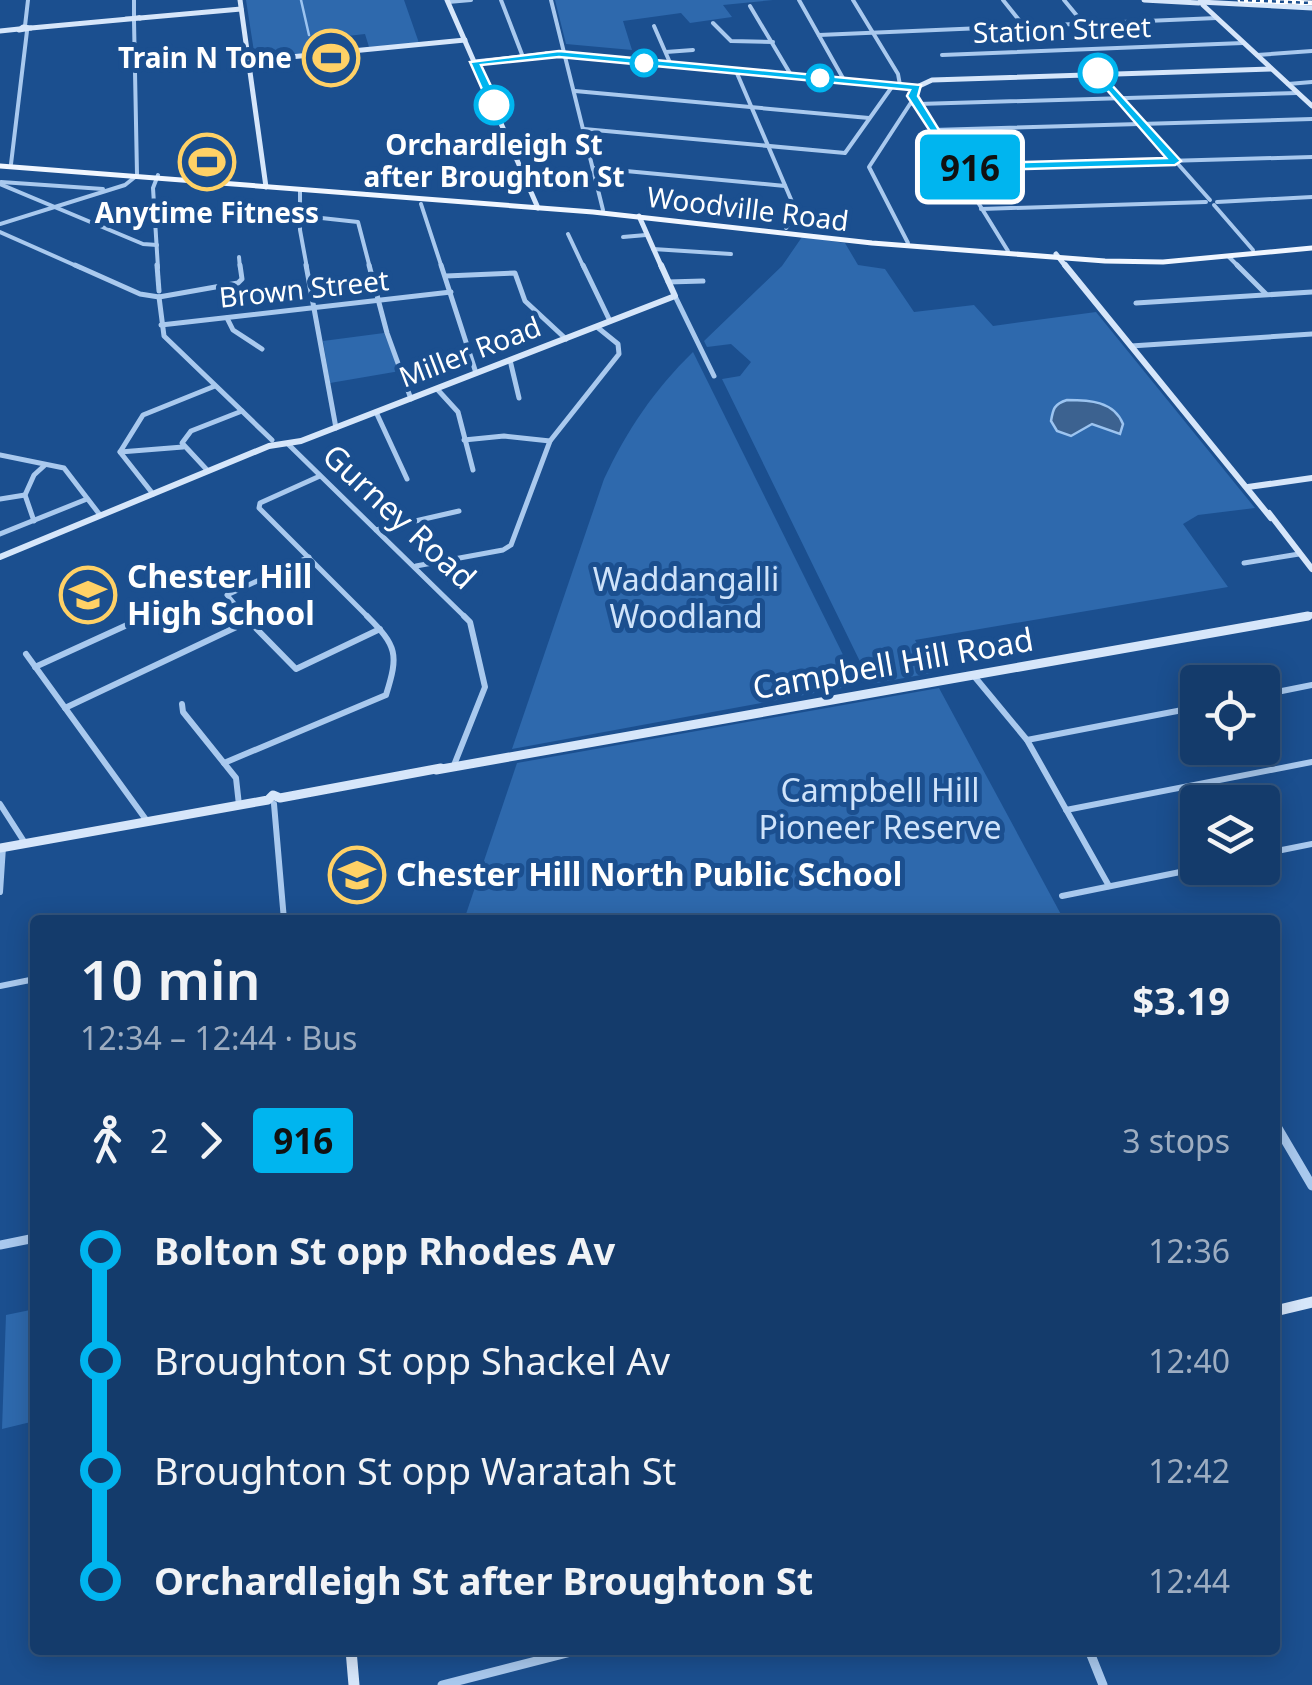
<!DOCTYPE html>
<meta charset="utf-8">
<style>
:root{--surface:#143b6b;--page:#214673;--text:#f1f3f6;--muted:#9dadc1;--line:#33557e}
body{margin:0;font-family:"Noto Sans",sans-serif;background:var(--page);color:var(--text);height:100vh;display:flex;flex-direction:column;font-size:38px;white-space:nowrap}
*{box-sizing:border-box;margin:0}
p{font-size:32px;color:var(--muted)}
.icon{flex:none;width:55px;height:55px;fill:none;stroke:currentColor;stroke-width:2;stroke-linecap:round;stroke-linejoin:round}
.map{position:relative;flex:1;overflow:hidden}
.details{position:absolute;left:30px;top:915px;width:1250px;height:740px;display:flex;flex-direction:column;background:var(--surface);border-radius:10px;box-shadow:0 5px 25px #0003,0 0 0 2px var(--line)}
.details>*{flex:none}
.badge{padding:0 20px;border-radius:8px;font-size:35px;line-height:65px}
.fabs{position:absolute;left:1180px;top:665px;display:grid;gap:20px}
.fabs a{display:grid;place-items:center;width:100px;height:100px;border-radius:10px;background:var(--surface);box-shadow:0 5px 25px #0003,0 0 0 2px var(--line);font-size:50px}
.map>.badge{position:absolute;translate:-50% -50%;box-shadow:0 0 0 5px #fff}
.legs{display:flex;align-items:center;gap:15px;height:110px;padding:0 50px;font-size:32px}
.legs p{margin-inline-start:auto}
.overview{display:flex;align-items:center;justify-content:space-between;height:170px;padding:0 50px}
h1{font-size:55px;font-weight:600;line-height:75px}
ul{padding:0 50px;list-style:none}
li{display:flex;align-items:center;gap:35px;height:110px;font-size:38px}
li i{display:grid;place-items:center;width:15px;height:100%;margin:0 12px;background:currentColor}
li i::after{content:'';width:25px;height:25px;margin:-12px;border:8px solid;border-radius:50%;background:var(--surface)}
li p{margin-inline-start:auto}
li:first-child i{background:linear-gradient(#0000 50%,currentColor 0)}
li:last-child i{background:linear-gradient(currentColor 50%,#0000 0)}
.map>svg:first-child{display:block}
.green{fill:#2e69ad}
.water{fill:#3c6290;stroke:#9cc4f0;stroke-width:2.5}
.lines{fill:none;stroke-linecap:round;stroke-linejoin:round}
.stream{stroke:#9cc4f0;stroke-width:2.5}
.street-far3{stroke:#a9c9ee;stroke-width:4}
.street-far2{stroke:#a9c9ee;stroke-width:5}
.street-far1{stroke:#a9c9ee;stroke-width:6}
.street{stroke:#a9c9ee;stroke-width:9}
.secondary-far3{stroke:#d6e6fa;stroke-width:5}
.secondary-far2{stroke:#d6e6fa;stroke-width:6}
.secondary-far1{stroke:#d6e6fa;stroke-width:9}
.secondary{stroke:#d6e6fa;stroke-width:11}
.primary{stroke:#f0f6ff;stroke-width:5}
.rail-casing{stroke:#fff;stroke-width:5}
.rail{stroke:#1b4f8f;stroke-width:2.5;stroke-dasharray:4;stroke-linecap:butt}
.line-1{fill:#00b5ef;stroke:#fff;stroke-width:2.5}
.stop-1-dot{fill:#fff;stroke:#00b5ef;stroke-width:5}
.labels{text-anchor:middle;stroke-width:10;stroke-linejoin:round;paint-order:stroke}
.far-street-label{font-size:28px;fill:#fff;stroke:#1b4f8f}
.far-poi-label{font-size:28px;font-weight:bold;fill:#fff;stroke:#1b4f8f;text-anchor:end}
.far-stop-label{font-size:28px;font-weight:bold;fill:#fff;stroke:#1b4f8f}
.street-label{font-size:32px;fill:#fff;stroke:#1b4f8f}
.poi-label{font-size:32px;font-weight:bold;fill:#fff;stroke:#1b4f8f;text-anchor:start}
.park-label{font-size:32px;fill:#cfe3fa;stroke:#1b4f8f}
</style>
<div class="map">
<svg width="1312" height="1685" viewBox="0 0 1312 1685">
<rect width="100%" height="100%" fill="#1b4f8f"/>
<g class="green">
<path d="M246,0H404L419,43L369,47L365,34L312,40L314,53L255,58Z"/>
<path d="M555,0H773L723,5L732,17L690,23L681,13L623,21L632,50L566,44Z"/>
<path d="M802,237L845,243L858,265L885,269L914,312L974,305L993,326L1096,312L1255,508L1198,515L1183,524L1228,587L915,640L932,673L871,684L722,379L740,376L751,362L731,344L707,347L704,341L782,266Z"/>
<path d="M384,333L400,371L330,383L323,341Z"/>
<path d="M693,352L858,685L512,749L604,479C627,430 654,390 693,352Z"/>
<path d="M939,688L1064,920H464L517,763Z"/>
<path d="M35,1309V1421L2,1429L6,1315Z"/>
</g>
<path class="water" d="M1067,400C1089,400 1114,401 1123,424L1120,434L1092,424L1071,436L1057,431L1051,421C1053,409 1054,404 1067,400Z"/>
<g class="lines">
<path class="stream" d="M301,0L309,35"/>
<g class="street-far3">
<path d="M134,0V16"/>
<path d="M501,0L523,57"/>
<path d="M551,0L603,210"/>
<path d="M799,0L844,80"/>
<path d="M853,0L898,74L900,85"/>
<path d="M1003,0L1023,25"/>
<path d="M1064,0L1083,23"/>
<path d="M448,2L471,0"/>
<path d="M750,6L791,75"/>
<path d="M134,21L137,174"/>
<path d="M713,23L731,41L773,42"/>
<path d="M25,26L28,0"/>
<path d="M654,26L671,65"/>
<path d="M819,35L1217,18"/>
<path d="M666,52L693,50"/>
<path d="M942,55L1243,43"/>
<path d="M1257,55L1312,51"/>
<path d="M736,71L793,204L795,216L786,228"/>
<path d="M1097,73L1210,200"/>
<path d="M1288,84L1312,82"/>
<path d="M917,87L913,97L1008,251"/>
<path d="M575,91L869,118"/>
<path d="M918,104L1297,93"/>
<path d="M584,129L845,153L894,84"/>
<path d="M933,130L1312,119"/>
<path d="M11,164L27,31"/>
<path d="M956,167L1312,157"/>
<path d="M594,168L785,186"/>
<path d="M524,171L595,175"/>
<path d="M1,182L103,189"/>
<path d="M0,184L143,244L157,245"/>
<path d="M300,189V230L307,268"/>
<path d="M1217,202L1312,197"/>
<path d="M421,204L442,268"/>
<path d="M1214,205L1253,250"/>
<path d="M981,209L1206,202"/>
<path d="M303,216L358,222L370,268"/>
<path d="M0,224L125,185L135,177"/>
<path d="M0,232L81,268"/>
<path d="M568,234L584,268"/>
<path d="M623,237L646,235"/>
<path d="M908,243L869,167L910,104L917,102"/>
<path d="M653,249L731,254"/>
<path d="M1228,256L1240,268"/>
<path d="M239,257L240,268"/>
<path d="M158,268L153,188L158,175"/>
</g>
<g class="street-far2">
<path d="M75,265L140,294L159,297"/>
<path d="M157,265L159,291"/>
<path d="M306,265L336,428"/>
<path d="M369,265L387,333L411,399"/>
<path d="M441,265L476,373"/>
<path d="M583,265L610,321"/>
<path d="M1237,265L1266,294"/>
<path d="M446,276L515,273L525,301L566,339"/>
<path d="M668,282L703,281"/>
<path d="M675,296L714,376"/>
<path d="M159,297L164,336L272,440"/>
<path d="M159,297L238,283L242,279L240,265"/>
<path d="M1136,303L1312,292"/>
<path d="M227,318L233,330L262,349"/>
<path d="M161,325L451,292"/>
<path d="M1131,346L1312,334"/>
<path d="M510,360L519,398"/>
<path d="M437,389L458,412L473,470"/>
<path d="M376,412L407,479"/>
<path d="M464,440L504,436L550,441"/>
<path d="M288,444L466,618"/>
<path d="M120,452L183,447"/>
<path d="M0,455L64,468L100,515"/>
<path d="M208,471L182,443L191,431L242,411"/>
<path d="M320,476L260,503L259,508L369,618"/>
<path d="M153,494L120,452L143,415L215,386"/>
<path d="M0,499L25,495"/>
<path d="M34,521L25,495L34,475L45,465"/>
<path d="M376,530L459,511"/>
<path d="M0,534L87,499"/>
<path d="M1244,563L1299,554"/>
<path d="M416,566L503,550L511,545L550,441L619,354L618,344L597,327"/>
<path d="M246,618L227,595L309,557"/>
</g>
<g class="street-far1">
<path d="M244,616L296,669L380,629"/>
<path d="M26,654L147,821"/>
<path d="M35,667L138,620"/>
<path d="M974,676L1027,740L1109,886"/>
<path d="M1262,695L1312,685"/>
<path d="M182,704L183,712L236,778L239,805"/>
<path d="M65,708L247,622"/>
<path d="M1027,740L1198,707"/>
<path d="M224,763L386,695C399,654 397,646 367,616"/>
<path d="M454,765L485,687L470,622L464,616"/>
<path d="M0,804L25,843"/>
<path d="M274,804L284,920"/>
<path d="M1066,810L1312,762"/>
<path d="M1262,854L1312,844"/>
<path d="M0,892L3,847"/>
<path d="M1062,896L1200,868"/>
<path d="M0,986L35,979"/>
</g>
<g class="street">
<path d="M1275,1123L1312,1186"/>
<path d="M0,1245L35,1238"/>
<path d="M1089,1650L1103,1685"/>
<path d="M442,1685L579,1650"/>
</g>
<g class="secondary-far3">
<path d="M240,0L266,187"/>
<path d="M447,0L538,208"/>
<path d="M1144,0L1199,3"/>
<path d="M1200,2L1312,8"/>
<path d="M1203,5L1312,106"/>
<path d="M140,18L241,9"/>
<path d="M23,27L31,28L19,30Z"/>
<path d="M31,28L140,18L126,19"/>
<path d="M0,31L19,29"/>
<path d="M546,54L917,87L932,80L1271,69"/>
<path d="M248,61L465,40"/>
<path d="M475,62L549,54"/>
<path d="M639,216L662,268"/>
<path d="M1056,254L1067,268"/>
</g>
<g class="secondary-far2">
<path d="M1065,265L1271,518"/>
<path d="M1248,487L1312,478"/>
<path d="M1269,513L1312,569"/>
<path d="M0,557L269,446L301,441L675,296L661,265"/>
<path d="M1294,618L1312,615"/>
</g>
<g class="secondary-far1">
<path d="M436,770L1308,616"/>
<path d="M0,848L268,800L273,795L280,798L441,768"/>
</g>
<g class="secondary">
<path d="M1275,1311L1312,1302"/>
<path d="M351,1650L354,1685"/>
</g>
<path class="primary" d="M0,166L593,212L872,243L1105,261L1163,262L1312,248"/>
<g class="rail-casing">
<path id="rail" d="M1240,0L1312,3"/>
</g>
<use href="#rail" class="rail"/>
</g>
<path class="line-1" d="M559,51L921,85L918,96L960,164L1166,158L1094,75L1098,70L1181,161L1175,165L956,171L907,96L910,90L559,57L481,65L500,105L494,109L489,105L470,62Z"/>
<defs>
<g id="stadium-ring" transform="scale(2.875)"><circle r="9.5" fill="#1b4f8f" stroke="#ffd166" stroke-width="1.5"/><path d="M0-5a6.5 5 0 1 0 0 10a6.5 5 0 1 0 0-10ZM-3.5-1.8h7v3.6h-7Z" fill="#ffd166"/></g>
<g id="school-ring" transform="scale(2.875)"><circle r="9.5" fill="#1b4f8f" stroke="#ffd166" stroke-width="1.5"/><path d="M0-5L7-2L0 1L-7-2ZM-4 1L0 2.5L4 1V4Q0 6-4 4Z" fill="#ffd166"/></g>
</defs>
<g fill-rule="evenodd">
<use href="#stadium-ring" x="331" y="58"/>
<use href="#stadium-ring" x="207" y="162"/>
<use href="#school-ring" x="88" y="595"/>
<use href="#school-ring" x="357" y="875"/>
</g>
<g class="stop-1-dot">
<circle cx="644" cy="63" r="12"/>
<circle cx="1098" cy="73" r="18"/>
<circle cx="820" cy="78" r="12"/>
<circle cx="494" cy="105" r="18"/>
</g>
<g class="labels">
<g class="far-street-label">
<text transform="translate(1062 30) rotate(-2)" y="10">Station Street</text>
<text transform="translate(748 209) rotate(7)" y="10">Woodville Road</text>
<text transform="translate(304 289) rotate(-6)" y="10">Brown Street</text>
<text transform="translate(470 352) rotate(-21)" y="10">Miller Road</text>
</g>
<g class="far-poi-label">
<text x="292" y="68">Train N Tone</text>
<text x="207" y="223" text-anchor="middle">Anytime Fitness</text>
</g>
<g class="far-stop-label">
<text x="494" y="155">Orchardleigh St<tspan x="494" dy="32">after Broughton St</tspan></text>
</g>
<g class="street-label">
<text transform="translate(399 517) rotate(43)" y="11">Gurney Road</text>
<text transform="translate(893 664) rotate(-10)" y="11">Campbell Hill Road</text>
</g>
<g class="poi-label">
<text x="127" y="588">Chester Hill<tspan x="127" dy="37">High School</tspan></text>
<text x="396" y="886">Chester Hill North Public School</text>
</g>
<g class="park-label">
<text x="686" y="591">Waddangalli<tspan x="686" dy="37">Woodland</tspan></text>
<text x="880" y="802">Campbell Hill<tspan x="880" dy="37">Pioneer Reserve</tspan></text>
</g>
</g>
</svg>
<div class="fabs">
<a><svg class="icon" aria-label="locate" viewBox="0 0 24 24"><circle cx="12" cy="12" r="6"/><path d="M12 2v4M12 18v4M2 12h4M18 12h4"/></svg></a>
<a><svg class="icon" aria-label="layers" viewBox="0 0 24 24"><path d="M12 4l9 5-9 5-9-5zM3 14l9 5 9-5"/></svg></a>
</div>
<b class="badge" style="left:970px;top:167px;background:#00b5ef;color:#111">916</b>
<section class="details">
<div class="overview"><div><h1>10 min</h1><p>12:34 – 12:44 · Bus</p></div><b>$3.19</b></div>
<div class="legs"><svg class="icon" aria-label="walk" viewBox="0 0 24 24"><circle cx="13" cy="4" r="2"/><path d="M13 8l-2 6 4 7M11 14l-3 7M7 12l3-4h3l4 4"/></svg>2<svg class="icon" aria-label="forward" viewBox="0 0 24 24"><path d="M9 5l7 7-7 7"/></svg><b class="badge" style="background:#00b5ef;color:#111">916</b><p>3 stops</p></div>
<ul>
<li><i style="color:#00b5ef"></i><b>Bolton St opp Rhodes Av</b><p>12:36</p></li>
<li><i style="color:#00b5ef"></i><span>Broughton St opp Shackel Av</span><p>12:40</p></li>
<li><i style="color:#00b5ef"></i><span>Broughton St opp Waratah St</span><p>12:42</p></li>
<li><i style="color:#00b5ef"></i><b>Orchardleigh St after Broughton St</b><p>12:44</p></li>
</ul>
</section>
</div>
